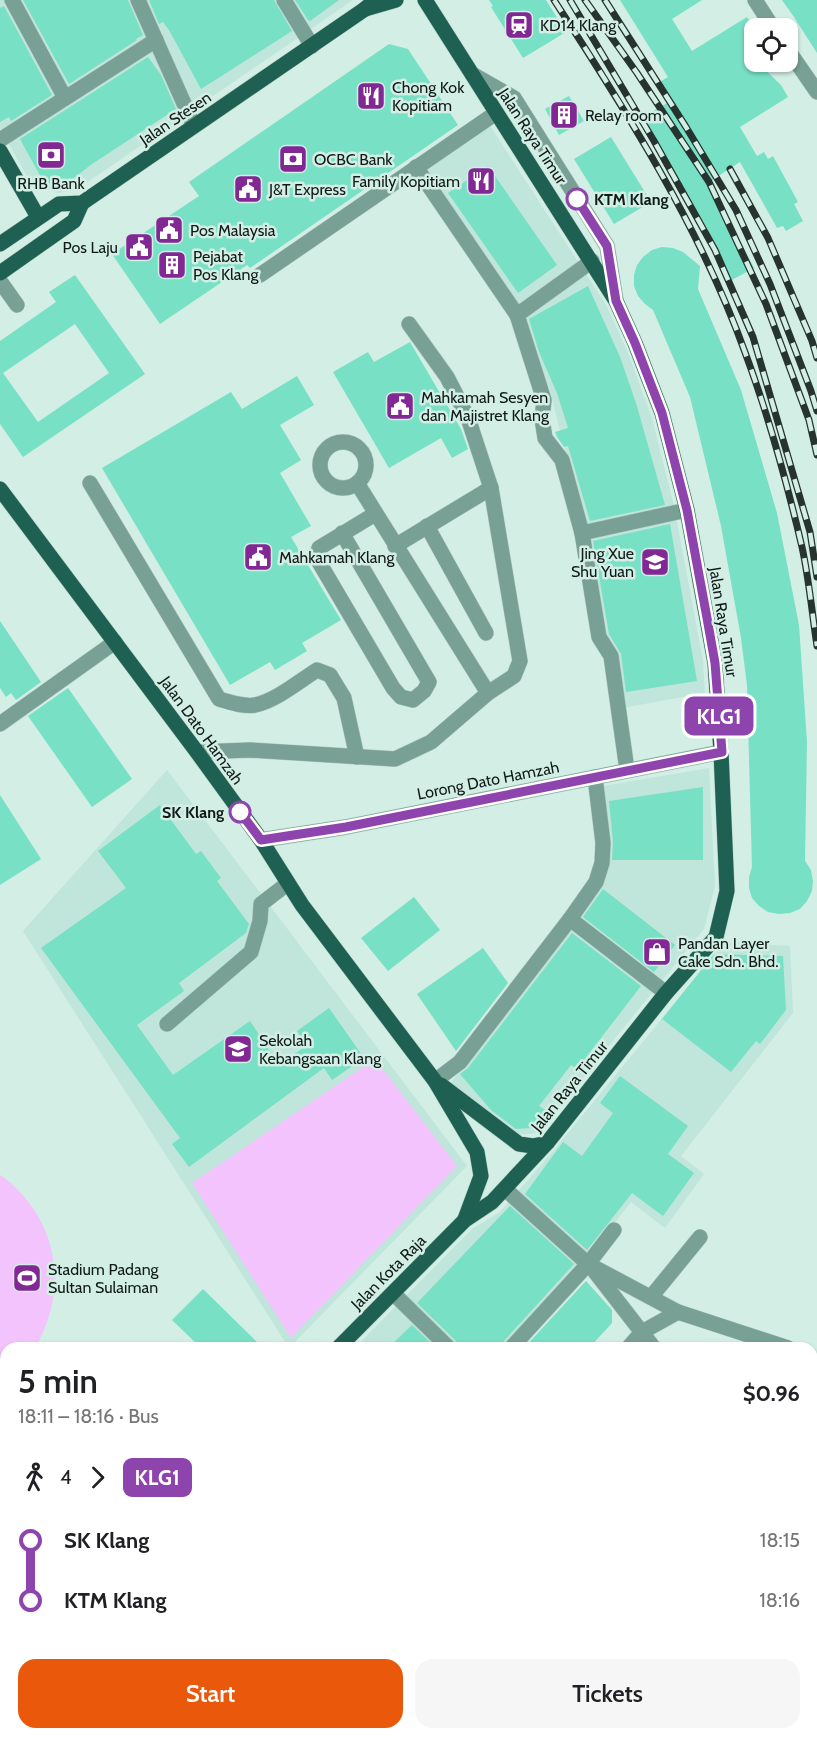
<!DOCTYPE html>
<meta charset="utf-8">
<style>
:root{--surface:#fff;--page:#f6f6f6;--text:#202124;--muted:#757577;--accent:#ea580c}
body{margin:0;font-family:Cabin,sans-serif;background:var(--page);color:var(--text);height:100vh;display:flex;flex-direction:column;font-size:22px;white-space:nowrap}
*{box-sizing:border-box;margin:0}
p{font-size:20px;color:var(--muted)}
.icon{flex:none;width:33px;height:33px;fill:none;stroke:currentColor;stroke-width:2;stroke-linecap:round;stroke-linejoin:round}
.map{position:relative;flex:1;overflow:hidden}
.details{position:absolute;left:0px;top:1342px;width:818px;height:398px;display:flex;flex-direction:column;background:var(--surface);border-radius:18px 18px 0 0;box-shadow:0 2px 4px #0004}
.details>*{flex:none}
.badge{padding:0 12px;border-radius:9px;font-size:21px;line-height:39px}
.buttons{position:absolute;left:744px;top:18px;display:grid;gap:12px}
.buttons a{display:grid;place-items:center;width:54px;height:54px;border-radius:12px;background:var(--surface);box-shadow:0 2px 4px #0004;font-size:30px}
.map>.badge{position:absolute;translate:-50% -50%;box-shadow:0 0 0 3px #fff}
.legs{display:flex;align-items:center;gap:9px;height:66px;padding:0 18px;font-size:20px}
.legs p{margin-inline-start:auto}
.overview{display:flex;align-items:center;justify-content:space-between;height:102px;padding:0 18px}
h1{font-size:33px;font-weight:600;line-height:45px}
.cta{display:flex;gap:12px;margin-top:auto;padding:12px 18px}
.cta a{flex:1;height:69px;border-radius:18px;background:var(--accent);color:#fff;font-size:24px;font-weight:600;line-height:69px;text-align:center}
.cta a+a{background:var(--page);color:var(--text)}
ul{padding:0 18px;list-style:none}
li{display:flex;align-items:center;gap:21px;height:60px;font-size:22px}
li i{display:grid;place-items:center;width:9px;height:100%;margin:0 8px;background:currentColor}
li i::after{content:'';width:15px;height:15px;margin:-8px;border:4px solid;border-radius:50%;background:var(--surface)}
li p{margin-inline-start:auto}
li:first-child i{background:linear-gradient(#0000 50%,currentColor 0)}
li:last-child i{background:linear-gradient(currentColor 50%,#0000 0)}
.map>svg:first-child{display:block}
.built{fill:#c0e5da}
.green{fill:#f3c3fe}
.building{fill:#78e0c5;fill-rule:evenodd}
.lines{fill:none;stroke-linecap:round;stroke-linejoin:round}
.minor-casing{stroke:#afc8c0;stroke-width:16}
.major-casing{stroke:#afc8c0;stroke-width:16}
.minor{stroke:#78a094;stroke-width:15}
.major{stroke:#1e6152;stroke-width:15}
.rail-casing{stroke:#27332f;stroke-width:7}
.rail{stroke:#d2eee5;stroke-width:4.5;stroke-dasharray:14;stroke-linecap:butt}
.line-1-casing{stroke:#fff;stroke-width:14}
.line-1{stroke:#8e44ad;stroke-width:9}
.stop-1-dot{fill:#fff;stroke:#8e44ad;stroke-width:3}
.labels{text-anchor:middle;stroke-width:5;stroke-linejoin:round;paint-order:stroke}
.poi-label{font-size:16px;fill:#101a17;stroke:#d2eee5;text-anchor:start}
.street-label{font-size:16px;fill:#101a17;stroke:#d2eee5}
.stop-label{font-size:16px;font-weight:bold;fill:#101a17;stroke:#d2eee5;text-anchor:start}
</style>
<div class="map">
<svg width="817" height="1739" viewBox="0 0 817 1739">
<rect width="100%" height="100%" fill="#d2eee5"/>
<g class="built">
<path d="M0,0H353L76,190L58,193L30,182L0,128Z"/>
<path d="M489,124L606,305L627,350L652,418L674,506L703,660L705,693L622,708L604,636L585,527L550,391L517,306L423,168Z"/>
<path d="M709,768L715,886L704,929L538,1133L519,1135L450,1084L599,886L603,786Z"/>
<path d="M167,770L467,1166L289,1348L23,931Z"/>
<path d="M725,942L790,946L793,1013L681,1156L704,1174L665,1228L631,1202L580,1267L505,1348H355L472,1229L500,1212L549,1156Z"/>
<rect x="410" y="1734" width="365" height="5"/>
</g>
<g class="green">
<path d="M375,1059L457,1166L291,1338L192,1183Z"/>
<path d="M0,1175C13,1183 24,1196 33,1208C62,1251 61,1304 35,1348H6V1384L0,1390Z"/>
</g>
<g class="building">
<path d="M23,0H128L143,35L136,39L137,40L69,84Z"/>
<path d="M149,0H274L292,31L201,89L169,30L163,22L159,24Z"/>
<path d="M295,0H339L310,21L308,20Z"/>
<path d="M489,0H546L566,32L523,58L491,7L493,6Z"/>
<path d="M620,0H702L672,19L692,51L747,17L754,29V62H757L781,85L788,97L740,127L757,156L764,152L768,159L773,156L798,202L794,204L803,221L786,231L783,226L777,228L740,162L709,182L754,268L730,281L686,196L638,120L669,102L658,83L668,77Z"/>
<path d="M782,0H817V53L794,17Z"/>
<path d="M4,6L52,95L11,121L9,117L0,122V8Z"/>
<path d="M389,44L408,49L458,125L250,268L247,265L160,324L112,254L199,196L189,182Z"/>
<path d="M148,57L161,75L176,109L92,164L62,187L43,181L20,139Z"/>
<path d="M569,96L584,121L559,135L545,109Z"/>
<path d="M611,137L651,202L614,224L574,159Z"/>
<path d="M488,166L557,265L518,293L448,193Z"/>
<path d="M662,247L673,248L683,252L700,266L698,289L741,390L777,513L799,625L807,742L805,861L811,870L813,881L812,891L807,901L800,909L790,913L779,914L768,912L759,906L752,898L749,888V877L752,867L747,685L741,638L721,526L690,397L653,310L645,304L638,296L634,286V275L637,265L643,257L652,250Z"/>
<path d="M75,275L145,374L23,457L0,424V341L56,302L49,292ZM75,324L109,373L38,422L3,373Z"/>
<path d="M588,286L620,357L636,403L665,505L590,521L568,446L564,447L557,437L555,432L568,428L557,393L539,352L529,319Z"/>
<path d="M410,342L461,429L468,449L452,458L441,438L389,468L333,372L368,352L374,362Z"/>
<path d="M297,376L314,405L280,425L301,460L280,473L311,526L291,537L341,620L302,643L307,651L275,670L270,662L230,685L102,468L231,392L242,409Z"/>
<path d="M670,524L697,681L626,692L621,654L609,634L593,541Z"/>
<path d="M0,621L41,682L16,700L11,693L6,697L0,688Z"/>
<path d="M68,688L132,779L92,807L28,716Z"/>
<path d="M703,787V860H612L613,842L609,801Z"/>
<path d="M0,795L41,859L0,885Z"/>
<path d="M160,805L196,854L201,851L221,878L217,881L249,924L246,933L179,983L184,991L137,1025L173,1075L250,1021L279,1065L307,1045L297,1031L329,1008L364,1058L332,1080L324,1068L189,1167L172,1144L180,1138L41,948L126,888L98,851Z"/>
<path d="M603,889L675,945L654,972L583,917Z"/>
<path d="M414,897L440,930L388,971L361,938Z"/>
<path d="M572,933L641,986L577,1069L571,1065L539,1106L545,1110L531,1128L516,1129L491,1110L460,1074L468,1068Z"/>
<path d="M483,948L508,983L456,1051L417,994Z"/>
<path d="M714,954L783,956L786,1010L760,1044L756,1041L731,1072L662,1019Z"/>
<path d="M620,1076L688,1126L668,1154L694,1173L663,1216L632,1193L587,1250L525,1194L563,1142L582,1156L613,1113L600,1103Z"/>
<path d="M510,1206L574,1264L504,1341L502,1348H459L456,1341L417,1303Z"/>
<path d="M586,1281L612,1310V1323L589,1348H524Z"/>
<path d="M203,1289L263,1348H201L172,1320Z"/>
<path d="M412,1325L436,1348H388Z"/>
</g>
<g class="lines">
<g class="minor-casing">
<g id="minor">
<path d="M12,0L65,98"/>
<path d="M138,0L194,126"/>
<path d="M284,0L312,46"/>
<path d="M755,0L773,28"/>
<path d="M788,50L817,92"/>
<path d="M472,74L514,98L607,246L616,301"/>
<path d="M0,140L156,40"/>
<path d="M416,167L517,315"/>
<path d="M592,261L517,315L544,400L542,419L545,438L562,460L582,533L687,510"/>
<path d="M260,275L496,113"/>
<path d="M0,281L17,305"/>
<circle cx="343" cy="465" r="23"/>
<path d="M90,483L219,699C230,702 243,707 255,705C277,700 298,682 317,670L330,675L344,698L357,757"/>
<path d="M357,483L488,693"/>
<path d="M427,526L486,633"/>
<path d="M342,533L429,682L424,691L413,700L401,697L393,688L316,557L319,548L375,514"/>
<path d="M582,533L599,637L611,656L627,770"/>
<path d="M395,546L491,488"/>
<path d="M0,724L115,642"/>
<path d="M197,752L250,750L395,759L431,742L488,693L514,676L520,661L491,488L468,418L447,377L409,324"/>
<path d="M261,840L346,827L721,752"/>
<path d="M570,919L666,993"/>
<path d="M167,1024L251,952L260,921L261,904L287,884"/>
<path d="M435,1081L460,1062L570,919L596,882L602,863L603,843L595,777"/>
<path d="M505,1189L588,1264L678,1312L788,1348"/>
<path d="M592,1268L654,1348"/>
<path d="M393,1293L449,1348"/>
<path d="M651,1297L700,1237"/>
<path d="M511,1348L588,1264L614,1230"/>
<path d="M628,1348L642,1332L678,1312"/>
<path d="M178,1734L184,1739"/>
<path d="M445,1734V1739"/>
<path d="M553,1734L554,1739"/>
<path d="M761,1734L762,1739"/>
</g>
</g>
<g class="major-casing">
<g id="major">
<path d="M365,9L396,0"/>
<path d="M0,151L38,217"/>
<path d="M0,244L59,204L82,203L365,9L375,0"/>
<path d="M0,273L74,221L82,203"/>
<path d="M0,489L197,752L261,840L302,905L435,1081L477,1152L481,1176L465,1219"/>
<path d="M441,1085L519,1144L533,1146L547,1143"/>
<path d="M338,1348L465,1220L492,1202L547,1143L666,993L716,937L727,891L721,752L715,663L687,510L662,413L635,343L616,301L425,0"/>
<path d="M0,1688L6,1682"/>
</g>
</g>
<use href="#minor" class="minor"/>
<use href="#major" class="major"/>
<g class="rail-casing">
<g id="rail">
<path d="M554,0C627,112 701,229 746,355C769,417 787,483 802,547C809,579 812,613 817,646"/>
<path d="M570,0L654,141L715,250L753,337L810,532L817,577"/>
<path d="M585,0L637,73L709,182L766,304L809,420L817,455"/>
<path d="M605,0L686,127L736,210L770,284L811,391L817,411"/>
<path d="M730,169L768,238L812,341L817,358"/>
</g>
</g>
<use href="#rail" class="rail"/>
</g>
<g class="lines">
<g class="line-1-casing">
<path id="line-1" d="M240,812L261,840L346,827L722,752L715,663L707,618L687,510L662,413L635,343L616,301L607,246L577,199"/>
</g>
<use href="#line-1" class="line-1"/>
</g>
<defs>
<g id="station-square" transform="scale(1.5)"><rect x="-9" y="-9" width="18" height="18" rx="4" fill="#822894" stroke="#d2eee5"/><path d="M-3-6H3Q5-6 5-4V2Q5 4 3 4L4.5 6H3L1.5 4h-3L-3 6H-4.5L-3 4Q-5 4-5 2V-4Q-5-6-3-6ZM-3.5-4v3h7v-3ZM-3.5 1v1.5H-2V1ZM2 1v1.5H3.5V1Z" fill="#fff"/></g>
<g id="restaurant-square" transform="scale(1.5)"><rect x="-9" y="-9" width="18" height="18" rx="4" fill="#822894" stroke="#d2eee5"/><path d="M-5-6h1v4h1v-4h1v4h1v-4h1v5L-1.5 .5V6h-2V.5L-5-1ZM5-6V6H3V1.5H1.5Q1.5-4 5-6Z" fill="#fff"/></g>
<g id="building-square" transform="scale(1.5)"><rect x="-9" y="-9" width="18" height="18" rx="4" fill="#822894" stroke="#d2eee5"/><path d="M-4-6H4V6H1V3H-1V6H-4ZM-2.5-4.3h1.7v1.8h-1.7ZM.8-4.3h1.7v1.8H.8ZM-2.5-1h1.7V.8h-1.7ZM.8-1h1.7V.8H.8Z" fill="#fff"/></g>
<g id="bank-square" transform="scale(1.5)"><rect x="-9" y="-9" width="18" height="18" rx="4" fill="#822894" stroke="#d2eee5"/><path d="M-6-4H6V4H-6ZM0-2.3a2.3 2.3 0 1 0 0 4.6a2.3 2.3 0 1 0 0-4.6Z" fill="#fff"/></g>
<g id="civic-square" transform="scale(1.5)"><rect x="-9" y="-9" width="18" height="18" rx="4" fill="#822894" stroke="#d2eee5"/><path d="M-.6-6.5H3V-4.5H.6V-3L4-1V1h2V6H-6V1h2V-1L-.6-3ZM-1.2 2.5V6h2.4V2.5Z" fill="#fff"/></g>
<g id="university-square" transform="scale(1.5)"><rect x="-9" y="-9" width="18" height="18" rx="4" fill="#822894" stroke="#d2eee5"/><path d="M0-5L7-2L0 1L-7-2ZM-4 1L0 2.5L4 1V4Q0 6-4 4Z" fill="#fff"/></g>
<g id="shop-square" transform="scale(1.5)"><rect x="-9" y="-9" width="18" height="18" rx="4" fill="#822894" stroke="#d2eee5"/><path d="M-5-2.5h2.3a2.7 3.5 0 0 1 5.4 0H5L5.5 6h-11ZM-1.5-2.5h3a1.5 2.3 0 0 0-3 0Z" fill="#fff"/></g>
<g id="school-square" transform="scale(1.5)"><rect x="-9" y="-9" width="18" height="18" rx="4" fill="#822894" stroke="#d2eee5"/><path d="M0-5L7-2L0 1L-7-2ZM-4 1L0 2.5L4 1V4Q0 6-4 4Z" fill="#fff"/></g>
<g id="stadium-square" transform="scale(1.5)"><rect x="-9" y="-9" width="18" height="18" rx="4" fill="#822894" stroke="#d2eee5"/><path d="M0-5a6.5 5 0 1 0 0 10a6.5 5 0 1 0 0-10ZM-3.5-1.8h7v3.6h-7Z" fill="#fff"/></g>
</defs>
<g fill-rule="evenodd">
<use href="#station-square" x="519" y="25"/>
<use href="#restaurant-square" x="371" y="96"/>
<use href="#building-square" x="564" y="115"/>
<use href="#bank-square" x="51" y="155"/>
<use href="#bank-square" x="293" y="159"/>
<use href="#restaurant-square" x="481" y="181"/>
<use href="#civic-square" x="248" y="189"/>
<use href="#civic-square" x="169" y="230"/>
<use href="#civic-square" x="139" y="247"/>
<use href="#building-square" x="172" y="265"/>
<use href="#civic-square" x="400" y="406"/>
<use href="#civic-square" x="258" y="557"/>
<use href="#university-square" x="655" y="562"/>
<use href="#shop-square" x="657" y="952"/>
<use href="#school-square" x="238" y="1049"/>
<use href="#stadium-square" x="27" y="1278"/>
</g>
<g class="stop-1-dot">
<circle cx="577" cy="199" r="10"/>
<circle cx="240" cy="812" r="10"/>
</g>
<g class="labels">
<g class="poi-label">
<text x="540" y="31">KD14 Klang</text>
<text x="392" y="93">Chong Kok<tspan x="392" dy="18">Kopitiam</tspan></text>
<text x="585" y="121">Relay room</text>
<text x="314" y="165">OCBC Bank</text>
<text x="460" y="187" text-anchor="end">Family Kopitiam</text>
<text x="51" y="189" text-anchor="middle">RHB Bank</text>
<text x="269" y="195">J&amp;T Express</text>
<text x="190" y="236">Pos Malaysia</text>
<text x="118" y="253" text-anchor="end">Pos Laju</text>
<text x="193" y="262">Pejabat<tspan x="193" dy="18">Pos Klang</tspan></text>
<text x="421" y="403">Mahkamah Sesyen<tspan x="421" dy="18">dan Majistret Klang</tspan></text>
<text x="634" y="559" text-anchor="end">Jing Xue<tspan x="634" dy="18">Shu Yuan</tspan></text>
<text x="279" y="563">Mahkamah Klang</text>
<text x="678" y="949">Pandan Layer<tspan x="678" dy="18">Cake Sdn. Bhd.</tspan></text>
<text x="259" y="1046">Sekolah<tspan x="259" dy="18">Kebangsaan Klang</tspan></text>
<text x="48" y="1275">Stadium Padang<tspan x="48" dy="18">Sultan Sulaiman</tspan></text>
</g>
<g class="street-label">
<text transform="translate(175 118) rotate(-34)" y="6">Jalan Stesen</text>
<text transform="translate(533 136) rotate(57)" y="6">Jalan Raya Timur</text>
<text transform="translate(724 622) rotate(81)" y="6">Jalan Raya Timur</text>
<text transform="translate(202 730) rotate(54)" y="6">Jalan Dato Hamzah</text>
<text transform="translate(488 780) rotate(-11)" y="6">Lorong Dato Hamzah</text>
<text transform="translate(569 1086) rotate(-51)" y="6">Jalan Raya Timur</text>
<text transform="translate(388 1272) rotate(-45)" y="6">Jalan Kota Raja</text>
</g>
<g class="stop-label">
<text x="594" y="205">KTM Klang</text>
<text x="224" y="818" text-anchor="end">SK Klang</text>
</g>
</g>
</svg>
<div class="buttons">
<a><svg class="icon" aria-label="locate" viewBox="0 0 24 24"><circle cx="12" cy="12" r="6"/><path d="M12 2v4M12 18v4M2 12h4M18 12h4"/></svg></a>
</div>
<b class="badge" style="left:719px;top:716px;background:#8e44ad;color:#fff">KLG1</b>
<section class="details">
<div class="overview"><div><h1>5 min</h1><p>18:11 – 18:16 · Bus</p></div><b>$0.96</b></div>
<div class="legs"><svg class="icon" aria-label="walk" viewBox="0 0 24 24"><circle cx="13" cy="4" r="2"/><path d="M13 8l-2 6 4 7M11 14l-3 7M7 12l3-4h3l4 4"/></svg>4<svg class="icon" aria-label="forward" viewBox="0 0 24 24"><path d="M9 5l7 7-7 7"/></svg><b class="badge" style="background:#8e44ad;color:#fff">KLG1</b></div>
<ul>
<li><i style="color:#8e44ad"></i><b>SK Klang</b><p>18:15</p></li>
<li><i style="color:#8e44ad"></i><b>KTM Klang</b><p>18:16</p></li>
</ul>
<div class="cta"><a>Start</a><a>Tickets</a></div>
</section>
</div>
